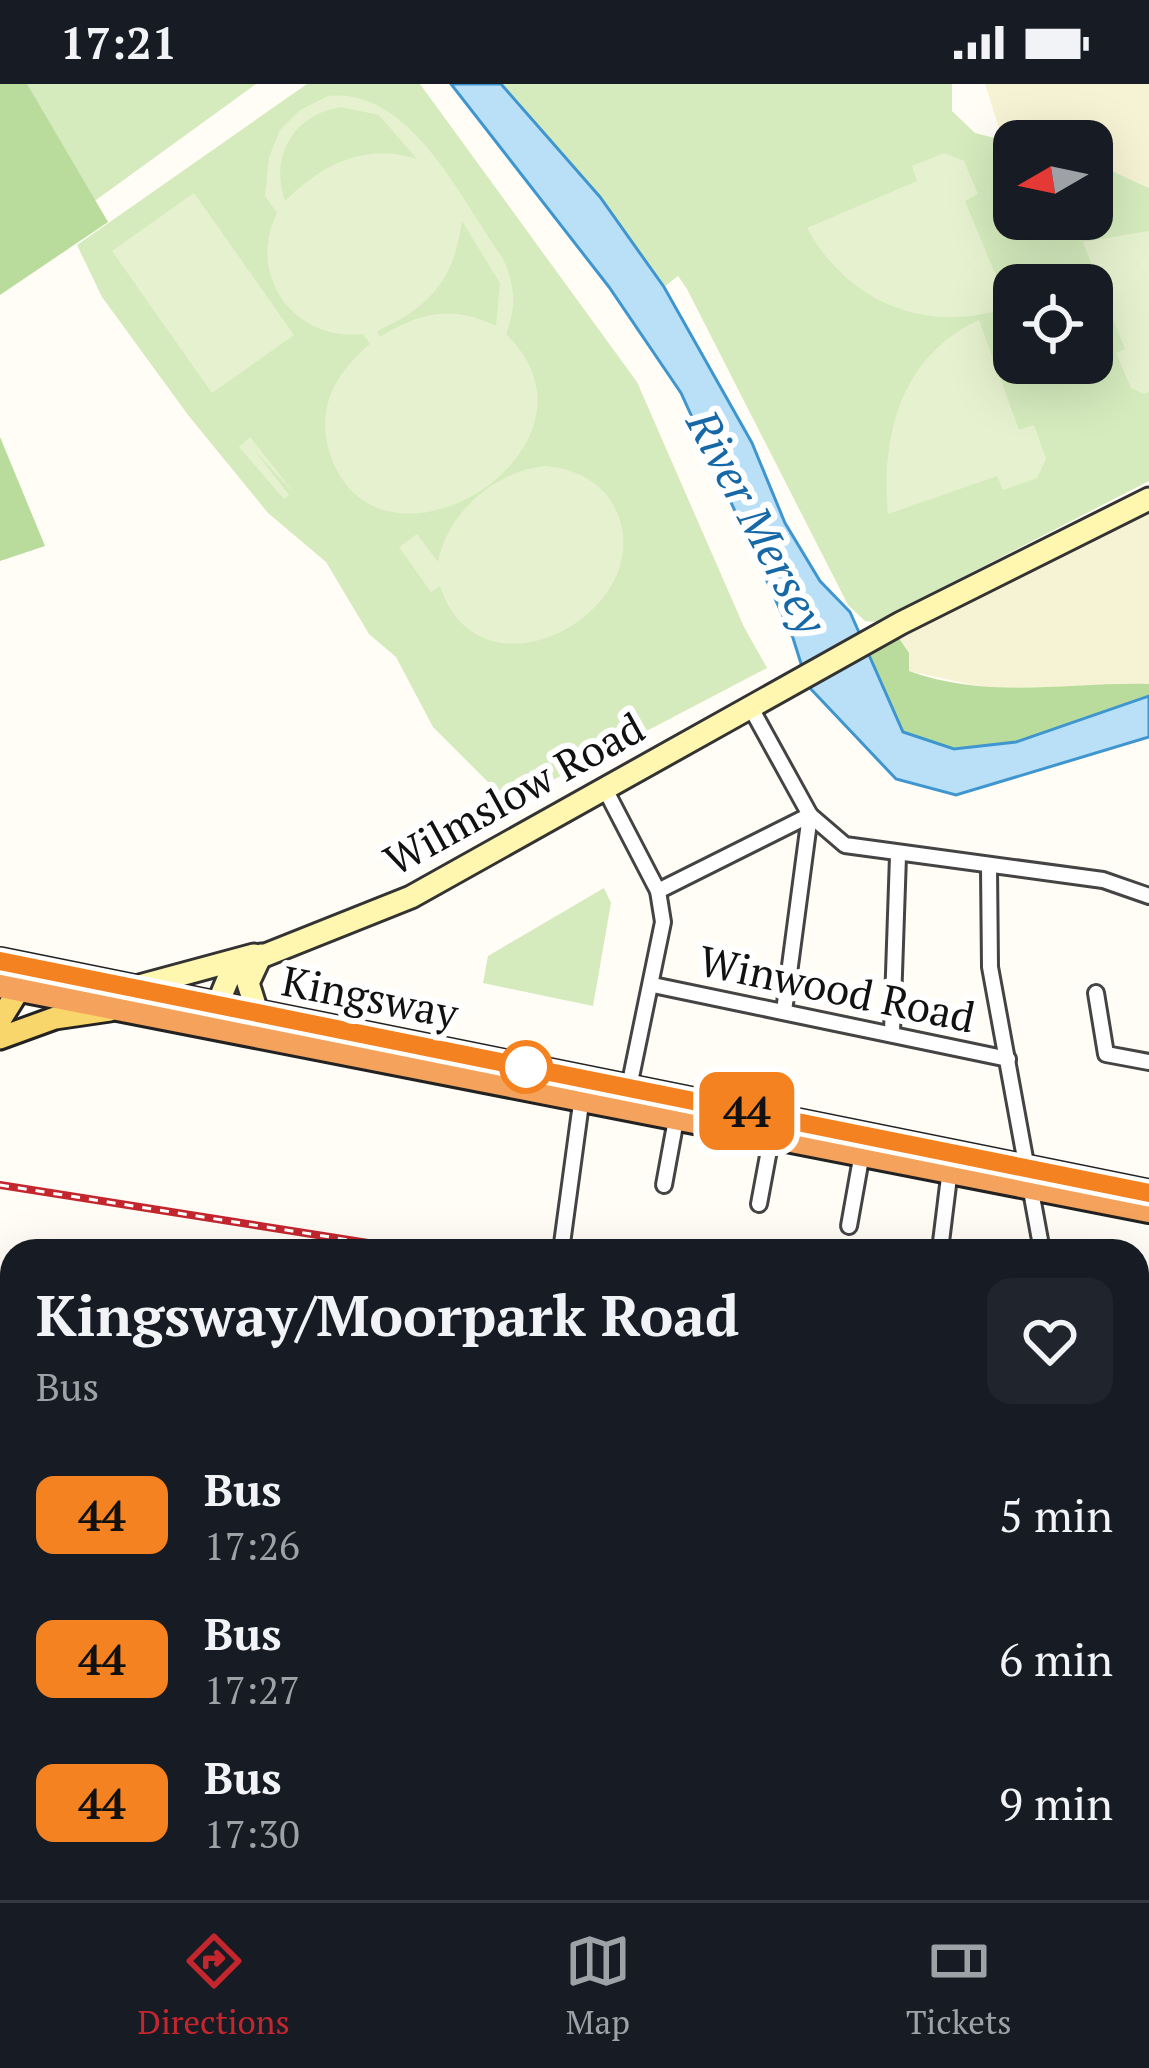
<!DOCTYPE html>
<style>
:root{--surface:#171b24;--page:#20242c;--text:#f1f3f6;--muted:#9ea1a6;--line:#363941;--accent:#c4262e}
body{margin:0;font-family:"PT Serif",serif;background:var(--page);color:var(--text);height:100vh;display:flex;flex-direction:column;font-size:45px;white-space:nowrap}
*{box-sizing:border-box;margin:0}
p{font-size:39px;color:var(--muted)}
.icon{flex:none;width:66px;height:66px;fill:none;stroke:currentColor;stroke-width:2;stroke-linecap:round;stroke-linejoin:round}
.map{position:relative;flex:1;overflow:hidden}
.drawer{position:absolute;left:0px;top:1155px;width:1149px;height:663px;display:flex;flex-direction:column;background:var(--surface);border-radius:36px 36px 0 0;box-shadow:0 12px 48px #0002}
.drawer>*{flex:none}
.badge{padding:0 24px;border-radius:18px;font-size:42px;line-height:78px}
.needle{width:78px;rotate:261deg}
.tools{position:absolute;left:993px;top:36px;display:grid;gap:24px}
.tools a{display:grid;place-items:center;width:120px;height:120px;border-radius:24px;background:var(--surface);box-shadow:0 12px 48px #0002;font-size:60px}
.map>.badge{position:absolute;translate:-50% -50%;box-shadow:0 0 0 6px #fff}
.round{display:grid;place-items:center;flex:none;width:126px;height:126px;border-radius:24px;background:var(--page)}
.summary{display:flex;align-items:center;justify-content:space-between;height:204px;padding:0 36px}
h1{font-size:57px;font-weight:700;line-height:90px}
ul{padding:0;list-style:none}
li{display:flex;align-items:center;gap:36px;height:144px;padding:0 36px}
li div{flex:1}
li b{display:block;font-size:45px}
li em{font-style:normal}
li .badge{min-width:132px;font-weight:700;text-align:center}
.status{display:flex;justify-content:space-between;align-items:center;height:84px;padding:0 60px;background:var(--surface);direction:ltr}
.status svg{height:33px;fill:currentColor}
.tab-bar{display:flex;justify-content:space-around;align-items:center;height:168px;border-top:3px solid var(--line);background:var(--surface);font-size:33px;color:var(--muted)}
.tab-bar a{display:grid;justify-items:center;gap:6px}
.tab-bar .current{color:var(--accent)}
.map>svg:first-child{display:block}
.farmland{fill:#f6f3d4}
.green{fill:#d5ebbd;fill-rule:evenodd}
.forest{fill:#b9dc9c}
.pitch{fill:#e6f2cf;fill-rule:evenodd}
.water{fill:#b9e0f7;stroke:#3f96cf;stroke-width:3}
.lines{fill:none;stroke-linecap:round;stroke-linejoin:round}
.street-casing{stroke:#444;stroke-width:20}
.secondary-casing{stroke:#333;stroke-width:27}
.primary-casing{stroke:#222;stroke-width:27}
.highway-casing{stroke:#222;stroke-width:30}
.street{stroke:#fff;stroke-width:14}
.secondary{stroke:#fff6b0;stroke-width:21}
.primary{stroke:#f9d66b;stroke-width:21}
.highway{stroke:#f5a25d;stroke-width:24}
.rail-casing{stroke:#c4262e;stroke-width:8}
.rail{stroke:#fff;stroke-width:3;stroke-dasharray:9;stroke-linecap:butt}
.line-casing{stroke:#fff;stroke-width:27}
.line{stroke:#f58220;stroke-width:18}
.stop-dot{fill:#fff;stroke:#f58220;stroke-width:6}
.labels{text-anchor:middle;stroke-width:12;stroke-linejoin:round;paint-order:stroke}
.street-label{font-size:42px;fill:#111;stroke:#fff}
.water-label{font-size:45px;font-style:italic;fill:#1768a6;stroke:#fff}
</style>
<div class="status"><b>17:21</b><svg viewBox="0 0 49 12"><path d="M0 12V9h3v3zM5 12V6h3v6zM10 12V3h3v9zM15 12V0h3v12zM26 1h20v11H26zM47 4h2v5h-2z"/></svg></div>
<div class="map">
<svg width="1149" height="1816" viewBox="0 0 1149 1816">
<rect width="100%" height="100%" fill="#fffdf5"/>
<g class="farmland">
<path d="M985,0H1149V104L1092,78V57H1003Z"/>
<path d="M1149,423V600L991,605L909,587L896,550Z"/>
</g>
<g class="green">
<path d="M13,0H256L85,124Z"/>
<path d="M307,0H420L637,298L744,543L767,584L509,719L433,643L396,573L369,550L326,478L268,429L188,331L102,213L77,161Z"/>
<path d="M501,0H952V27L975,49L1014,59V135H1092V78L1149,104V397L875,538L865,537L848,521L687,205L678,192L664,203ZM1014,201H1092V279H1014Z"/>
<path d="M604,804L611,819L593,922L483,899L488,872Z"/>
</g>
<g class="forest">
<path d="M0,0H27L108,138L0,211Z"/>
<path d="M0,353L45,462L0,477Z"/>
<path d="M896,550L909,569V587C989,616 1067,598 1149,600V612L1016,658L954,665L903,648L868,566Z"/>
</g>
<g class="pitch">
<path d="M328,12C410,3 460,114 502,173C515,200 517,222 506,250C625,365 371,520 328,363C317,319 339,286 370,260L363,250C295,258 246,192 277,129L265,112L269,73L280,46L300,26ZM341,23L379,31L417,75C366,58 322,80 285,117C269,71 294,31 341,23ZM462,137L500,199L496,242C453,221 420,228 380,253L377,247C433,222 454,193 462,137Z"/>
<path d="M944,69L964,77L978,110L965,117L1009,223C927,251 848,219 807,144L917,97L912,82Z"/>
<path d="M194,109L294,251L212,309L112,167Z"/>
<path d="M1149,147V308L1144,310L1131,304L1116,269L1125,265L1083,158Z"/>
<path d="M979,236L1019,346L1034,341L1046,375L1037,394L1003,406L997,392L888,430C881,351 901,272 979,236Z"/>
<path d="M250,353L293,408L255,367L289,411L284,415L239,363Z"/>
<path d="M545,382C572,384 600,396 614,422C667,523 481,628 440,502L431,508L399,463L417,450L438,478C447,429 495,387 545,382Z"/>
<path d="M12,1354V1592L0,1595V1357Z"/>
</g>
<path class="water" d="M451,0H501L600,113L664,203L752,359L785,439L820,497L850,528L903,648L954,665L1016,658L1149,612V653L956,711L896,695L808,602L793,554L681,309L609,203Z"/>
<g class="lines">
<g class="street-casing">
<g id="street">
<path d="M751,624L810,731L845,761L1103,796L1149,812"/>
<path d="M605,705L658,807L663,838L629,1003"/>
<path d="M989,784L990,883L1042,1167"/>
<path d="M658,807L810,731"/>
<path d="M653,901L1008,975"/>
<path d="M1096,909L1106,970L1149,978"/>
<path d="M784,927L810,731"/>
<path d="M892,948L898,772"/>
<path d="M664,1101L677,1030"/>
<path d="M759,1120L772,1050"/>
<path d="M849,1142L862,1069"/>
<path d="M940,1166L950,1085"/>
<path d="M561,1167L582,1012"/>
<path d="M0,1235L12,1234"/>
<path d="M1137,1473L1149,1487"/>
<path d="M1137,1582L1149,1577"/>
<path d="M0,1783L12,1780"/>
<path d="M841,1806L854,1816"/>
<path d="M962,1806L966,1816"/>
<path d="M637,1816L649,1806"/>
<path d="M925,1816L929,1806"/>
</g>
</g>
<g class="secondary-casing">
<g id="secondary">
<path d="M132,904L254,871"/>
<path d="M258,931L248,899L261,871"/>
<path d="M211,936L228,895L243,880L411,813L901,539L1149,415"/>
</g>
</g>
<g class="primary-casing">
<g id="primary">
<path d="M0,936L28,891"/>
<path d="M0,954L55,934L110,926"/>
<path d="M0,1710L12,1755"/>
<path d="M28,1806L31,1816"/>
</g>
</g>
<g class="highway-casing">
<g id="highway">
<path d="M0,877L1149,1109"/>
<path d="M0,901L1149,1126"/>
</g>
</g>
<use href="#street" class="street"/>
<use href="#secondary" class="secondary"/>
<use href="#primary" class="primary"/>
<use href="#highway" class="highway"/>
<g class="rail-casing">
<g id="rail">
<path d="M0,1101L419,1167"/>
<path d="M1137,1278L1149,1280"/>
</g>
</g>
<use href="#rail" class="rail"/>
</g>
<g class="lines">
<g class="line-casing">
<path id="line" d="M0,877L1149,1109"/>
</g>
<use href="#line" class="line"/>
</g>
<circle class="stop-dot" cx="526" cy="983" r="24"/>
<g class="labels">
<g class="street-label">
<text transform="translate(514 710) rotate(-29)" y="15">Wilmslow Road</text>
<text transform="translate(837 905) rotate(12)" y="15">Winwood Road</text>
<text transform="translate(370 913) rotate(11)" y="15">Kingsway</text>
</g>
<g class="water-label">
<text transform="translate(757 438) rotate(62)" y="16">River Mersey</text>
</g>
</g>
</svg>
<div class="tools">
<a><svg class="needle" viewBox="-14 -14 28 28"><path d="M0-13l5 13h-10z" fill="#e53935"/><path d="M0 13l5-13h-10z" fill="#9ea1a6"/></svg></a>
<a><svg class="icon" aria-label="locate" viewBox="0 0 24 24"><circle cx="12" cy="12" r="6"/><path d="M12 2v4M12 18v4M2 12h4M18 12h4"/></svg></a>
</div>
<b class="badge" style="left:747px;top:1027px;background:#f58220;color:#111">44</b>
<section class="drawer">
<div class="summary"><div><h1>Kingsway/Moorpark Road</h1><p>Bus</p></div><a class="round"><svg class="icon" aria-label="heart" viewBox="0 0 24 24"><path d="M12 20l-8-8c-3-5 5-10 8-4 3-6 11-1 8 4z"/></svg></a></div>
<ul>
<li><span class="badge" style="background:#f58220;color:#111">44</span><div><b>Bus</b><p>17:26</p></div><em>5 min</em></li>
<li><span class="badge" style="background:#f58220;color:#111">44</span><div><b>Bus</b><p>17:27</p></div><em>6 min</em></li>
<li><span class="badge" style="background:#f58220;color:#111">44</span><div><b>Bus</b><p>17:30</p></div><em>9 min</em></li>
</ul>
</section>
</div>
<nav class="tab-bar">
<a class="current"><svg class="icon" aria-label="directions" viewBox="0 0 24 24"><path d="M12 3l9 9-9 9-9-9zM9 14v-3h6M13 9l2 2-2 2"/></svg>Directions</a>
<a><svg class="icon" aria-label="map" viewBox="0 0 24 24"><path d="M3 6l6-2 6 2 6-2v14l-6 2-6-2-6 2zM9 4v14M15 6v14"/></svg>Map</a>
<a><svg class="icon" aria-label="tickets" viewBox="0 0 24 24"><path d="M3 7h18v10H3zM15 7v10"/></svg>Tickets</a>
</nav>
